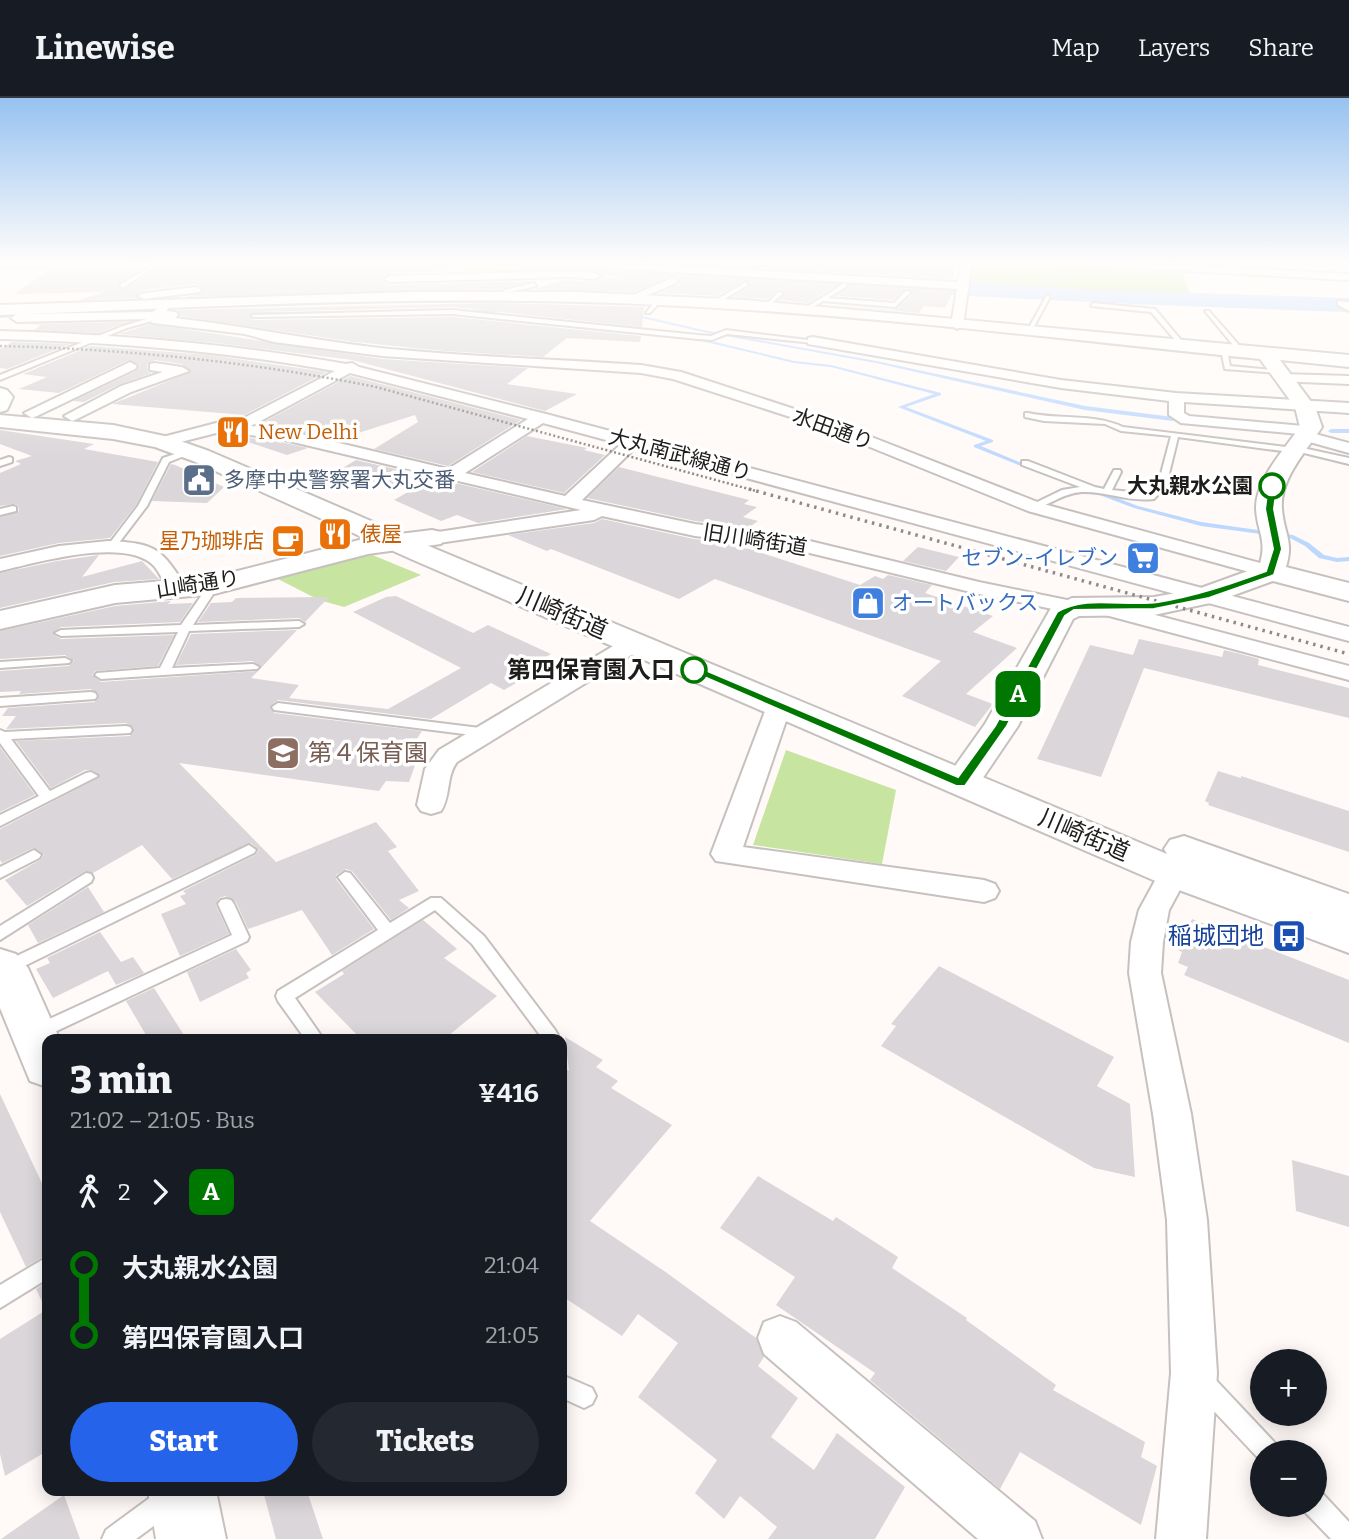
<!DOCTYPE html>
<meta charset="utf-8">
<style>
:root{--surface:#171b24;--page:#242831;--text:#f1f3f6;--muted:#9ea1a6;--line:#363941;--accent:#2563eb}
body{margin:0;font-family:Bitter,"Noto Sans JP",serif;background:var(--page);color:var(--text);height:100vh;display:flex;flex-direction:column;font-size:26px;white-space:nowrap}
*{box-sizing:border-box;margin:0}
p{font-size:23px;color:var(--muted)}
.icon{flex:none;width:38px;height:38px;fill:none;stroke:currentColor;stroke-width:2;stroke-linecap:round;stroke-linejoin:round}
.map{position:relative;flex:1;overflow:hidden}
.sheet{position:absolute;left:42px;top:936px;width:525px;height:462px;display:flex;flex-direction:column;background:var(--surface);border-radius:14px;box-shadow:0 4px 18px #0003}
.sheet>*{flex:none}
.badge{padding:0 14px;border-radius:10px;font-size:24px;line-height:46px}
.buttons{position:absolute;left:1250px;top:1251px;display:grid;gap:14px}
.buttons a{display:grid;place-items:center;width:77px;height:77px;border-radius:50%;background:var(--surface);box-shadow:0 4px 18px #0003;font-size:35px}
.map>.badge{position:absolute;translate:-50% -50%;box-shadow:0 0 0 4px #fff}
.legs{display:flex;align-items:center;gap:10px;height:77px;padding:0 28px;font-size:23px}
.legs p{margin-inline-start:auto}
.overview{display:flex;align-items:center;justify-content:space-between;height:119px;padding:0 28px}
h1{font-size:38px;font-weight:800;line-height:52px}
.cta{display:flex;gap:14px;margin-top:auto;padding:14px 28px}
.cta a{flex:1;height:80px;border-radius:42px;background:var(--accent);color:#fff;font-size:28px;font-weight:800;line-height:80px;text-align:center}
.cta a+a{background:var(--page);color:var(--text)}
ul{padding:0 28px;list-style:none}
li{display:flex;align-items:center;gap:24px;height:70px;font-size:26px}
li i{display:grid;place-items:center;width:10px;height:100%;margin:0 9px;background:currentColor}
li i::after{content:'';width:18px;height:18px;margin:-9px;border:5px solid;border-radius:50%;background:var(--surface)}
li p{margin-inline-start:auto}
li:first-child i{background:linear-gradient(#0000 50%,currentColor 0)}
li:last-child i{background:linear-gradient(currentColor 50%,#0000 0)}
header{display:flex;align-items:center;gap:42px;box-sizing:border-box;height:98px;padding:0 35px;background:var(--surface);border-bottom:2px solid var(--line)}
header strong{font-size:33px}
nav{display:flex;gap:38px;margin-inline-start:auto;font-size:24px}
.map>svg:first-child{display:block}
.green{fill:#c7e4a0}
.lines{fill:none;stroke-linecap:round;stroke-linejoin:round}
.stream{fill:#bdd8ff;fill-rule:evenodd}
.river{fill:#bdd8ff;fill-rule:evenodd}
.building{fill:#dbd6d9}
.lane-casing{stroke:#c6c1be;stroke-width:4}
.street-casing{stroke:#c6c1be;stroke-width:4}
.secondary-casing{stroke:#c6c1be;stroke-width:4}
.primary-casing{stroke:#c6c1be;stroke-width:4}
.lane{fill:#fff;fill-rule:evenodd}
.street{fill:#fff;fill-rule:evenodd}
.secondary{fill:#fff;fill-rule:evenodd}
.primary{fill:#fff;fill-rule:evenodd}
.rail-far1{stroke:#8d8a87;stroke-width:2.5;stroke-dasharray:2 2.5;stroke-linecap:butt}
.rail{stroke:#8d8a87;stroke-width:3.5;stroke-dasharray:2.5 5;stroke-linecap:butt}
.line-1{fill:#070;stroke:#fff;stroke-width:2}
.stop-1-dot{fill:#fff;stroke:#070;stroke-width:3.5}
.labels{text-anchor:middle;stroke-width:7;stroke-linejoin:round;paint-order:stroke}
.far-street-label{font-size:21px;fill:#1e1d1b;stroke:#fff}
.far-food-label{font-size:21px;fill:#c56008;stroke:#fff;text-anchor:start}
.far-service-label{font-size:21px;fill:#4e5e75;stroke:#fff;text-anchor:start}
.far-stop-label{font-size:21px;font-weight:bold;fill:#1e1d1b;stroke:#fff;text-anchor:end}
.far-shop-label{font-size:21px;fill:#366cbe;stroke:#fff;text-anchor:end}
.street-label{font-size:24px;fill:#1e1d1b;stroke:#fff}
.stop-label{font-size:24px;font-weight:bold;fill:#1e1d1b;stroke:#fff;text-anchor:end}
.education-label{font-size:24px;fill:#785e54;stroke:#fff;text-anchor:start}
.transit-label{font-size:24px;fill:#164399;stroke:#fff;text-anchor:end}
</style>
<header>
<strong>Linewise</strong>
<nav><a>Map</a><a>Layers</a><a>Share</a></nav>
</header>
<div class="map">
<svg width="1349" height="1441" viewBox="0 0 1349 1441">
<rect width="100%" height="100%" fill="#fffaf7"/>
<g class="green">
<path d="M464,163H515L596,170L593,175L460,177Z"/>
<path d="M972,163L1178,172L1182,173L1193,202L972,190Z"/>
<path d="M370,456L421,477L344,509L319,502L276,480Z"/>
<path d="M786,652L896,692L882,766L753,747Z"/>
</g>
<g class="lines">
<g class="stream">
<path d="M496,212L497,214L238,216L236,215L238,214Z"/>
<path d="M630,215L703,232L876,263L1085,308L1173,319L1176,321L1173,323L1085,312L876,265L703,234L629,217Z"/>
<path d="M25,217L24,219L0,220V218Z"/>
<path d="M695,239L794,263L831,267L941,295V297L906,309L993,342V344L981,348L1036,371L1031,372L974,349V347L986,343L898,309L934,296L831,269L794,265L693,241Z"/>
<path d="M1349,331V335H1331L1328,333L1331,331Z"/>
<path d="M1083,387L1138,408L1201,424L1293,437L1309,445L1324,457L1337,460L1349,459V463L1337,464L1319,460L1305,448L1290,440L1201,428L1134,410L1081,390L1080,389Z"/>
</g>
<path class="river" d="M510,163L709,167L1095,192L1349,200V214C1137,207 925,198 714,181C648,176 578,184 513,168Z"/>
</g>
<g class="building">
<path d="M71,163H462L460,173L390,175L383,182L390,187L531,183L502,191L185,199L204,194L203,190L196,186L144,192L137,196V200L79,202L104,194L14,196L50,172L139,173L119,185L121,193L159,169L154,163Z"/>
<path d="M634,163H942L954,165V181Z"/>
<path d="M620,173L838,186L808,205L779,202L786,195L779,191L767,201L733,199L749,189L747,181L717,198L660,195L680,185L679,181L673,178L633,194L533,191L565,182L595,184L602,179L619,180Z"/>
<path d="M849,187L906,191L893,202L836,198Z"/>
<path d="M908,191L953,193L945,210L924,208L919,215L822,206L895,212L913,196V192Z"/>
<path d="M495,205L644,209L642,229L452,209L251,214L248,217L254,222L452,219L641,238L640,244L567,240L543,259L445,253L355,244L180,218L178,212Z"/>
<path d="M127,224L99,235L34,232L41,227L31,226Z"/>
<path d="M150,226L382,261L528,270L507,286L577,296L545,313L352,262L217,245L119,236Z"/>
<path d="M12,244L42,245L70,246L7,271L0,270V251Z"/>
<path d="M91,248L209,257L327,274L244,317L112,306L191,274L182,266L155,262L147,266L148,274L152,275L120,286L84,304L73,303L136,273L140,267L129,262L59,295L19,291L47,279L23,276Z"/>
<path d="M350,278L521,322L448,368L374,351L418,324L415,317L336,342L260,326Z"/>
<path d="M0,332L94,346L84,351L158,364L136,407L110,440L59,445L0,458V419L19,413L18,407L14,406L0,408V375L21,366L15,363L32,358L0,346Z"/>
<path d="M230,338L276,343L308,350L287,357Z"/>
<path d="M527,338L587,350L584,352L605,357L564,395L472,374Z"/>
<path d="M356,362L567,411L478,425L457,417L441,423L394,402L413,391L331,377Z"/>
<path d="M171,366L175,367L224,389L207,405L152,403Z"/>
<path d="M619,369L749,402L744,406L757,409L743,419L758,423L748,430L695,423L587,400Z"/>
<path d="M602,421L694,441L731,445L860,487L875,478L883,481L888,477L932,487L925,495L993,518L973,534L1017,550L966,596L993,606L975,629L902,598L941,563L715,481L679,501L551,451L547,453L508,437L594,425Z"/>
<path d="M918,449L959,459L946,473L903,463Z"/>
<path d="M99,457L82,479L142,463L159,481L114,484L0,510V475L57,463Z"/>
<path d="M396,498L473,535L488,527L551,556L536,565L544,569L504,592L491,585L431,621L278,602L271,607L274,615L422,633L406,657L418,659L409,684L386,683L379,693L179,665L276,764L376,724L397,749L388,753L419,793L399,802L409,810L391,822L352,773L346,771L336,777V781L374,831L332,857L302,812L248,831L236,804L225,798L219,800L216,807L229,836L180,858L161,816L186,806L180,798L186,796L183,793L255,757L259,752L251,745L172,781L142,747L93,775L85,773L27,808L5,782L40,762L44,757L33,750L2,765L0,762V731L100,679L92,672H85L51,690L16,643L130,638L134,631L126,625L6,631L16,618H2L8,610L95,604L99,597L91,591L19,596L21,593L0,594V573L69,568L74,563L65,557L0,561V533L115,508L171,503L168,506L193,505L180,524L61,529L53,536L61,541L174,537L158,568L95,573L92,577L101,584L258,573L251,580L299,587L289,600L388,611L461,570L353,514L386,499Z"/>
<path d="M329,499L305,524L299,520L198,524L211,505L232,504L236,500Z"/>
<path d="M297,532L261,570L253,563L176,567L191,536Z"/>
<path d="M1139,541L1222,559L1224,552L1237,555L1259,561L1258,567L1349,590V620L1144,570L1101,679L1037,661L1090,547L1133,557Z"/>
<path d="M0,649L35,697L0,714Z"/>
<path d="M1218,673L1241,680V678L1349,713V754L1208,707L1209,705L1205,703Z"/>
<path d="M88,789L104,814L38,845L28,827Z"/>
<path d="M1192,821L1349,882V945L1184,877L1188,869L1178,865L1182,854L1178,852Z"/>
<path d="M423,822L457,851L444,860L497,898L443,942H362L315,894L344,876L342,873Z"/>
<path d="M100,834L121,864L133,859L144,875L116,887L108,873L53,900L36,871L50,865L47,860Z"/>
<path d="M236,851L251,872L246,875L249,880L200,904L187,874Z"/>
<path d="M939,868L1114,959L1097,988L1130,1006L1135,1079L1094,1070L881,948L896,928L891,926Z"/>
<path d="M154,890L187,942H149L126,903Z"/>
<path d="M565,939L603,962L596,969L618,983L611,990L672,1027L590,1123L667,1175L756,1240L764,1259L758,1268L798,1300L771,1339L814,1372L837,1335L905,1389L875,1441H768L777,1429L740,1398L724,1421L695,1395L717,1362L638,1299L678,1245L638,1216L622,1238L562,1198V968L569,973Z"/>
<path d="M0,996L47,1096V1156L26,1169L0,1114Z"/>
<path d="M1292,1062L1349,1078V1129L1296,1113Z"/>
<path d="M758,1078L833,1123L836,1119L898,1159L892,1170L967,1220L966,1222L1056,1287L1053,1292L1145,1344L1141,1359L1157,1368L1141,1427L1020,1354L1000,1391L870,1282L875,1275L776,1207L795,1179L720,1130Z"/>
<path d="M47,1184V1353L5,1378L0,1356V1241L46,1212L36,1191Z"/>
<path d="M263,1393H307L323,1441H276Z"/>
<path d="M64,1397L80,1441H1Z"/>
</g>
<g class="lines">
<g class="lane-casing">
<g id="lane">
<path d="M0,165L154,166L157,168L122,190L120,187L148,170L0,169Z"/>
<path d="M746,184L748,187L716,206L711,205Z"/>
<path d="M534,185L536,188L509,194L504,199L499,198L505,192Z"/>
<path d="M845,185L847,188L828,200L894,205L906,193L911,194L895,209L823,203L807,213L802,212Z"/>
<path d="M778,194L783,195L767,210H763Z"/>
<path d="M1047,197L1050,199L1031,234L1026,235Z"/>
<path d="M657,201L662,202L650,215H646Z"/>
<path d="M1093,205L1155,211L1186,248L1181,249L1151,214L1091,208Z"/>
<path d="M452,212L698,237L711,238L726,232L816,243L813,245L727,236L712,242L698,241L452,216L254,219L251,217Z"/>
<path d="M1205,213H1209L1238,246L1240,255H1236L1233,247Z"/>
<path d="M153,219L155,222L127,230L0,282V277L123,228Z"/>
<path d="M1224,250L1227,252L1230,268L1281,273L1278,275L1225,271L1221,252Z"/>
<path d="M1028,315C1059,322 1093,315 1123,329L1294,350L1298,349L1349,360V366L1300,354L1297,355L1178,339L1166,388L1154,401C1129,404 1106,393 1082,394C1064,395 1050,406 1034,412L1029,409L1031,407L1062,392L1080,389L1022,367V363H1028L1095,389L1104,391L1114,372H1120L1121,374L1112,392L1149,396L1158,387L1171,338L1121,333L1105,326L1044,323L1025,319V315Z"/>
<path d="M187,352L194,354L169,364L147,408L115,450H109V446L138,408L163,360Z"/>
<path d="M9,359L12,360V364L0,368V362Z"/>
<path d="M13,408L16,409V413L0,417V411Z"/>
<path d="M214,484L219,487L193,527L299,523L304,526L299,529L189,533L172,570L253,566L259,569L257,571L101,581L95,577L97,575L160,570L178,534L61,538L55,535L61,532L181,527L210,485Z"/>
<path d="M65,560L71,563L69,565L0,570V564Z"/>
<path d="M91,594L95,595L97,598L95,601L0,608V600Z"/>
<path d="M278,605L488,631L494,635L488,639L274,612L272,609Z"/>
<path d="M126,628L130,629L132,632L130,635L11,641L50,693L86,675L91,674L98,678L0,728V717L39,698L0,645V632L5,634Z"/>
<path d="M249,747L256,752L254,755L10,875L0,876V866Z"/>
<path d="M34,752L41,757L39,760L0,780V769Z"/>
<path d="M345,774L350,775L390,825L431,800H441L484,838L555,932L558,937L555,942H538L540,937L472,846L435,812L295,900L324,942H306L278,903L276,898L278,893L378,832L338,779Z"/>
<path d="M86,775L91,776L93,780L91,784L0,842V828Z"/>
<path d="M226,801L231,802L234,806L249,839L247,843L44,939L38,941L32,939L29,934L32,929L232,837L218,806L221,802Z"/>
<path d="M47,1159V1181L0,1210V1187Z"/>
<path d="M1204,1275L1212,1278L1276,1346L1280,1354H1262V1363L1260,1362L1196,1294L1193,1286L1196,1278Z"/>
<path d="M562,1277L592,1290L596,1298L592,1306L584,1310L562,1300Z"/>
<path d="M159,1393H192L189,1402L136,1441H102L106,1432Z"/>
<path d="M1314,1393L1323,1396L1349,1424V1441H1331L1305,1414L1302,1407H1314Z"/>
</g>
</g>
<g class="street-casing">
<g id="street">
<path d="M962,163H972L963,227L957,231L951,227L957,191L608,170L603,167L608,164L958,184Z"/>
<path d="M1055,163H1114L1349,176V182L1060,166Z"/>
<path d="M569,173L595,175L600,178L595,181L569,179L390,184L385,181L390,178Z"/>
<path d="M672,180L678,183L676,185L634,203L624,201Z"/>
<path d="M196,189L202,192L200,194L144,201L138,198L144,195Z"/>
<path d="M166,202L172,206L166,213L176,214L178,217L175,220C244,228 311,242 380,250C467,259 554,261 641,267L681,274L828,322L1040,405L1278,470L1281,474L1278,478L1271,480L1028,413L818,328L673,281L641,275L382,258L274,244L245,236L153,225L147,221L17,224L11,220L17,216L153,214Z"/>
<path d="M1338,203L1349,204V213L1338,207Z"/>
<path d="M0,233C116,236 232,246 346,266L352,265L359,269L546,316L1349,529V543L635,350L582,402L695,426L789,438L979,484L1072,503L1080,504L1083,509L1080,514L1072,515L979,496L789,450L695,438L602,418L594,422L432,446L422,440L425,436L581,412L276,340L220,334L161,349L155,347L153,344L155,341L220,324L232,326L335,273C224,253 112,244 0,241ZM350,275L528,321L448,371L276,330L251,328ZM543,325L621,346L565,398L465,375Z"/>
<path d="M813,239L1061,282L1176,295L1349,305V315L1184,304V315L1189,318L1304,328V333L1349,345V355L1299,341V336L1181,325L1169,317V303L1061,290L808,246V240Z"/>
<path d="M130,264L137,268L135,271L37,318L32,320L24,315Z"/>
<path d="M155,265L182,269L189,273L131,294L77,321L72,323L64,318L121,288L163,274L150,272V266Z"/>
<path d="M1283,276L1349,278V286L1278,283V277Z"/>
<path d="M108,443C158,445 162,452 188,492L185,496H171C165,488 161,476 154,468C126,438 35,465 0,473V461L59,448Z"/>
<path d="M1106,504L1349,568V582L1098,515L1095,510L1098,505Z"/>
<path d="M633,539L641,541L644,546L641,551L457,664C446,678 451,698 441,713L431,716L421,713L417,707L425,671L439,652L625,541Z"/>
<path d="M779,601L788,603L791,608L743,749L984,782L995,786L999,793L995,800L984,804L716,763L711,756L767,608L770,603Z"/>
<path d="M1174,765L1185,768L1189,775L1169,812L1163,844L1161,875L1191,1016L1207,1122L1217,1275L1206,1441H1156L1171,1275L1167,1122L1153,1016L1129,875L1131,844L1139,812L1163,768Z"/>
<path d="M780,1218L796,1224L1035,1423L1042,1441H978L764,1256L758,1240L764,1224Z"/>
</g>
</g>
<g class="secondary-casing">
<g id="secondary">
<path d="M412,194H577L745,202L1349,257V269L1280,262L1315,309L1322,329C1307,352 1279,382 1282,411C1284,437 1294,442 1286,469L1349,485V503L1273,483L1215,504L1154,517L1079,518L1073,521L1018,628L974,693L961,696L948,693L943,685L985,626L1051,510L1072,500L1154,499L1198,491L1259,469C1268,441 1257,435 1256,410C1256,381 1284,352 1300,329L1295,309L1260,261C1060,241 860,216 660,207C440,196 220,208 0,217V207Z"/>
<path d="M0,290L7,292L13,299L7,312L0,314Z"/>
<path d="M432,432L441,434L445,440L441,446L368,456L214,496L115,505L0,531V513L115,487L214,479L367,440Z"/>
<path d="M0,851L16,856L28,870L60,942H47V989L30,983L0,910Z"/>
<path d="M148,1393H216L226,1441H156Z"/>
</g>
</g>
<g class="primary-casing">
<path id="primary" d="M0,317L113,327L169,339L209,353L431,449L1167,756L1164,751L1170,742L1184,738L1349,796V855L1160,785L411,461L193,363L155,349L113,341L0,329Z"/>
</g>
<use href="#lane" class="lane"/>
<use href="#street" class="street"/>
<use href="#secondary" class="secondary"/>
<use href="#primary" class="primary"/>
<path class="rail-far1" d="M0,248C127,251 252,264 376,289L756,393"/>
<path class="rail" d="M749,391L1349,556"/>
</g>
<linearGradient id="sky" x2="0" y2="1"><stop stop-color="#97c2f1"/><stop offset="0.45" stop-color="#fffdfb"/><stop offset="1" stop-color="#fffdfb" stop-opacity="0"/></linearGradient>
<rect width="1349" height="365" fill="url(#sky)"/>
<path class="line-1" d="M1272,385L1277,388L1274,411L1282,451L1274,477L1209,500L1154,511L1074,512L1065,518L1007,628L965,688H956L688,572L698,569L958,679L995,628L1057,514C1085,496 1126,509 1158,504C1196,498 1230,486 1266,473L1273,451L1265,411L1268,388Z"/>
<defs>
<g id="restaurant-square" transform="scale(1.75)"><rect x="-9" y="-9" width="18" height="18" rx="4" fill="#e8710a" stroke="#fff"/><path d="M-5-6h1v4h1v-4h1v4h1v-4h1v5L-1.5 .5V6h-2V.5L-5-1ZM5-6V6H3V1.5H1.5Q1.5-4 5-6Z" fill="#fff"/></g>
<g id="civic-square" transform="scale(1.75)"><rect x="-9" y="-9" width="18" height="18" rx="4" fill="#5c6f8a" stroke="#fff"/><path d="M-.6-6.5H3V-4.5H.6V-3L4-1V1h2V6H-6V1h2V-1L-.6-3ZM-1.2 2.5V6h2.4V2.5Z" fill="#fff"/></g>
<g id="cafe-square" transform="scale(1.75)"><rect x="-9" y="-9" width="18" height="18" rx="4" fill="#e8710a" stroke="#fff"/><path d="M-5.5-4.5H6V0H3Q3 3.5 0 3.5H-2.5Q-5.5 3.5-5.5 0ZM3-3.2v2h1.7v-2ZM-6 4.5H4V6H-6Z" fill="#fff"/></g>
<g id="supermarket-square" transform="scale(1.75)"><rect x="-9" y="-9" width="18" height="18" rx="4" fill="#3f7fe0" stroke="#fff"/><path d="M-6-5.5h2.5l.6 2H6L4.5 2H-2.5L-4.4-4H-6ZM-1.5 3.2a1.3 1.3 0 1 0 .1 0ZM3 3.2a1.3 1.3 0 1 0 .1 0Z" fill="#fff"/></g>
<g id="shop-square" transform="scale(1.75)"><rect x="-9" y="-9" width="18" height="18" rx="4" fill="#3f7fe0" stroke="#fff"/><path d="M-5-2.5h2.3a2.7 3.5 0 0 1 5.4 0H5L5.5 6h-11ZM-1.5-2.5h3a1.5 2.3 0 0 0-3 0Z" fill="#fff"/></g>
<g id="school-square" transform="scale(1.75)"><rect x="-9" y="-9" width="18" height="18" rx="4" fill="#8d6e63" stroke="#fff"/><path d="M0-5L7-2L0 1L-7-2ZM-4 1L0 2.5L4 1V4Q0 6-4 4Z" fill="#fff"/></g>
<g id="bus-square" transform="scale(1.75)"><rect x="-9" y="-9" width="18" height="18" rx="4" fill="#1a4fb4" stroke="#fff"/><path d="M-5-6H5V4H4V6H2V4H-2V6H-4V4H-5ZM-3.5-4V0h7V-4ZM-3.5 1.2v1.5H-2V1.2ZM2 1.2v1.5H3.5V1.2Z" fill="#fff"/></g>
</defs>
<g fill-rule="evenodd">
<use href="#restaurant-square" x="233" y="334"/>
<use href="#civic-square" x="199" y="382"/>
<use href="#restaurant-square" x="335" y="436"/>
<use href="#cafe-square" x="288" y="443"/>
<use href="#supermarket-square" x="1143" y="460"/>
<use href="#shop-square" x="868" y="505"/>
<use href="#school-square" x="283" y="655"/>
<use href="#bus-square" x="1289" y="838"/>
</g>
<g class="stop-1-dot">
<circle cx="1272" cy="388" r="12"/>
<circle cx="694" cy="572" r="12"/>
</g>
<g class="labels">
<g class="far-street-label">
<text transform="translate(833 331) rotate(20)" y="7">水田通り</text>
<text transform="translate(680 357) rotate(15)" y="7">大丸南武線通り</text>
<text transform="translate(755 442) rotate(9)" y="7">旧川崎街道</text>
<text transform="translate(198 486) rotate(-9)" y="7">山崎通り</text>
</g>
<g class="far-food-label">
<text x="258" y="341">New Delhi</text>
<text x="360" y="443">俵屋</text>
<text x="264" y="450" text-anchor="end">星乃珈琲店</text>
</g>
<g class="far-service-label">
<text x="224" y="389">多摩中央警察署大丸交番</text>
</g>
<g class="far-stop-label">
<text x="1253" y="395">大丸親水公園</text>
</g>
<g class="far-shop-label">
<text x="1118" y="467">セブン-イレブン</text>
<text x="892" y="512" text-anchor="start">オートバックス</text>
</g>
<g class="street-label">
<text transform="translate(562 515) rotate(23)" y="8">川崎街道</text>
<text transform="translate(1084 737) rotate(23)" y="8">川崎街道</text>
</g>
<g class="stop-label">
<text x="675" y="580">第四保育園入口</text>
</g>
<g class="education-label">
<text x="308" y="663">第４保育園</text>
</g>
<g class="transit-label">
<text x="1264" y="846">稲城団地</text>
</g>
</g>
</svg>
<div class="buttons">
<a>+</a>
<a>−</a>
</div>
<b class="badge" style="left:1018px;top:596px;background:#070;color:#fff">A</b>
<section class="sheet">
<div class="overview"><div><h1>3 min</h1><p>21:02 – 21:05 · Bus</p></div><b>¥416</b></div>
<div class="legs"><svg class="icon" aria-label="walk" viewBox="0 0 24 24"><circle cx="13" cy="4" r="2"/><path d="M13 8l-2 6 4 7M11 14l-3 7M7 12l3-4h3l4 4"/></svg>2<svg class="icon" aria-label="forward" viewBox="0 0 24 24"><path d="M9 5l7 7-7 7"/></svg><b class="badge" style="background:#070;color:#fff">A</b></div>
<ul>
<li><i style="color:#070"></i><b>大丸親水公園</b><p>21:04</p></li>
<li><i style="color:#070"></i><b>第四保育園入口</b><p>21:05</p></li>
</ul>
<div class="cta"><a>Start</a><a>Tickets</a></div>
</section>
</div>
